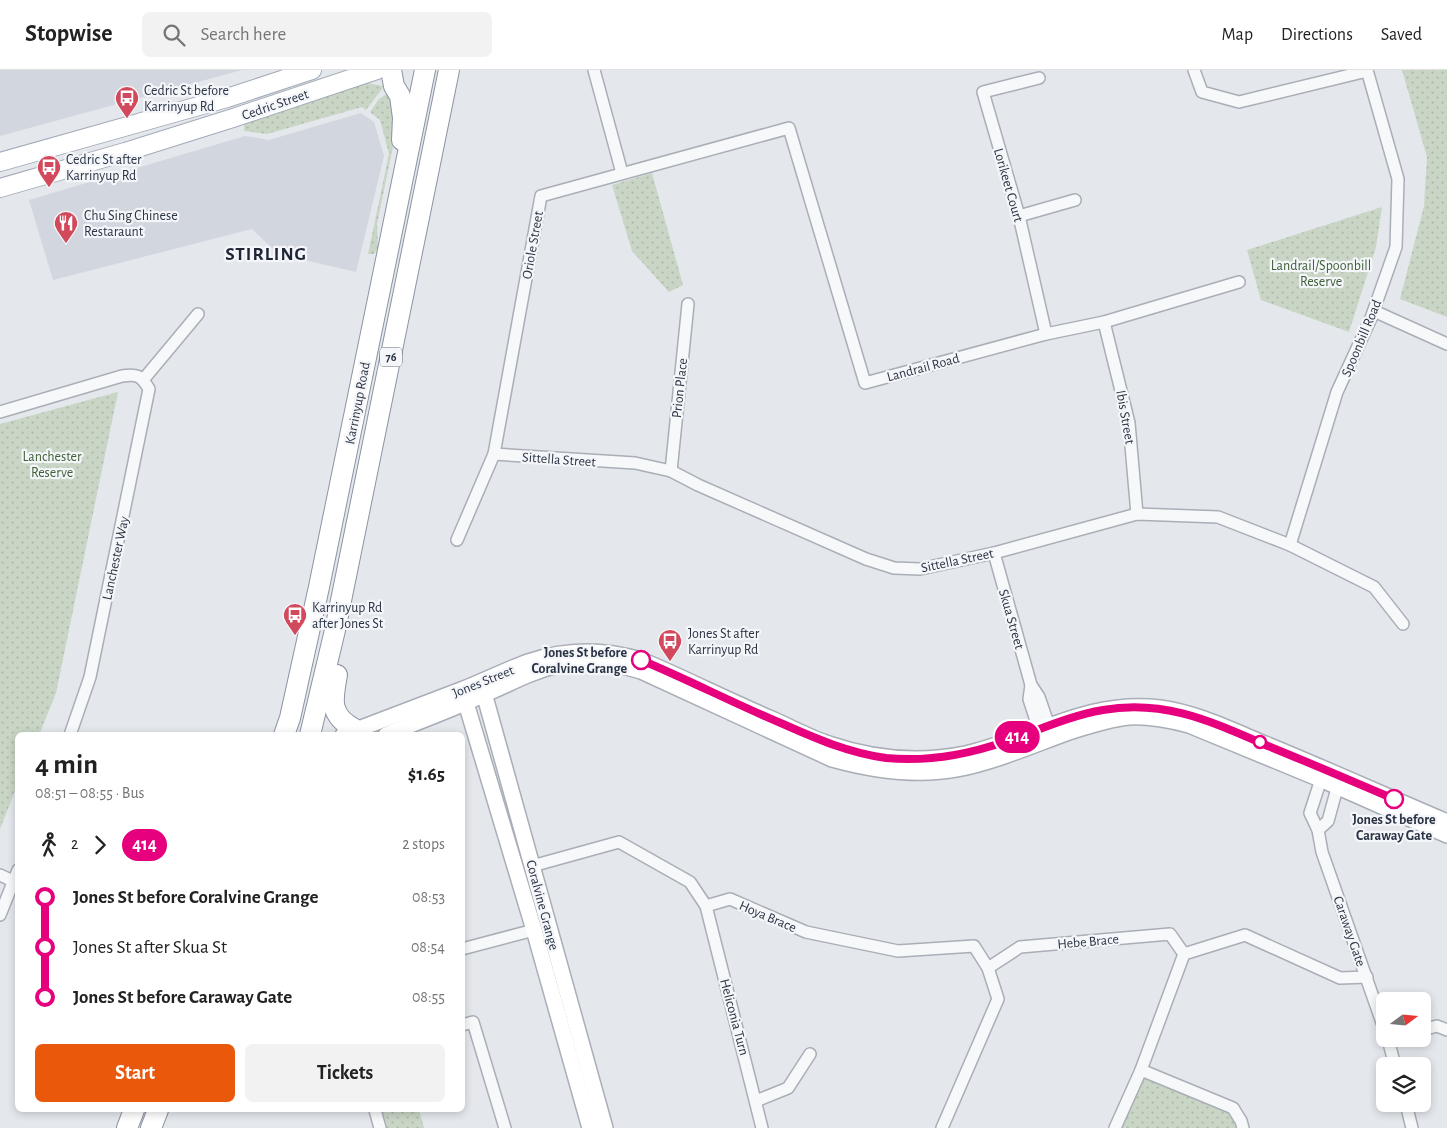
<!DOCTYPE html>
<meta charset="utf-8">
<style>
:root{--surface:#fff;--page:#f2f2f2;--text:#222;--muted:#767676;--line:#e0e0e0;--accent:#ea580c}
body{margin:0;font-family:"Alegreya Sans",sans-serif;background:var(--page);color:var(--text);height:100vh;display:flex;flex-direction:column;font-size:19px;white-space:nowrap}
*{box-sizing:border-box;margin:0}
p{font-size:16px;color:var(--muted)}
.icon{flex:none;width:28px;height:28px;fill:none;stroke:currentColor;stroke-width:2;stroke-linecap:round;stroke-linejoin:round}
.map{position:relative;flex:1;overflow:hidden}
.details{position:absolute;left:15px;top:662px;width:450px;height:380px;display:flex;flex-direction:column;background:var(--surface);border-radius:8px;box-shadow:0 2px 8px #0003}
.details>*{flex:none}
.badge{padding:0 10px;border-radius:16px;font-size:18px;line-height:32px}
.needle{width:32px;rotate:74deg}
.fabs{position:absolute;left:1376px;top:922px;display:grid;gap:10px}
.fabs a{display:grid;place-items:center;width:55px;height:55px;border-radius:8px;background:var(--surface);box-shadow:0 2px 8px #0003;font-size:25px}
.map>.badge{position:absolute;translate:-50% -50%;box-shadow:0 0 0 2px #fff}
.legs{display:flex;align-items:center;gap:8px;height:55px;padding:0 20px;font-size:16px}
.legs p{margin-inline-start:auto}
.overview{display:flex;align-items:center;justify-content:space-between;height:85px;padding:0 20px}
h1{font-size:28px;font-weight:600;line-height:38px}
.primary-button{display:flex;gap:10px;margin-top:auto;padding:10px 20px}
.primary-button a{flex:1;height:58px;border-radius:8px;background:var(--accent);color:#fff;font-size:20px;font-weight:600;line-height:58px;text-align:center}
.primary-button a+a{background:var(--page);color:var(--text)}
ul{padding:0 20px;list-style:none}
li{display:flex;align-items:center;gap:18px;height:50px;font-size:19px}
li i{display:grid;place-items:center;width:8px;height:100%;margin:0 6px;background:currentColor}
li i::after{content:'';width:12px;height:12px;margin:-6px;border:4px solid;border-radius:50%;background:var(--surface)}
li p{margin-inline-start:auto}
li:first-child i{background:linear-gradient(#0000 50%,currentColor 0)}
li:last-child i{background:linear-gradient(currentColor 50%,#0000 0)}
header{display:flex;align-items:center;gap:30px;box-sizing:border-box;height:70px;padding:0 25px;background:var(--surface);border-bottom:1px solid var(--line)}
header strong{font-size:24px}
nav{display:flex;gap:28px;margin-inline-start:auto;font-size:18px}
.search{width:350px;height:45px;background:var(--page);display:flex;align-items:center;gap:12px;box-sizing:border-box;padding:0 18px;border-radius:8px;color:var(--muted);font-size:19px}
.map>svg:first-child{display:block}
.built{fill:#d2d6de}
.green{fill:url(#green-dots)}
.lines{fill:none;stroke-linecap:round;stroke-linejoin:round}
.street-casing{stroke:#a9aeb7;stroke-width:14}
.secondary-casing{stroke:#a9aeb7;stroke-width:18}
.primary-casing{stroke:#a3abb8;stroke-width:20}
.highway-casing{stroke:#8b94a3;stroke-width:22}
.street{stroke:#f7f8fa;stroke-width:11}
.secondary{stroke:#fff;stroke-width:15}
.primary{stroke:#fff;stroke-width:18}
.highway{stroke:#fff;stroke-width:20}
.line-1-casing{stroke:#fff;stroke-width:11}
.line-1{stroke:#e6007e;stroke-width:8}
.stop-1-dot{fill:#fff;stroke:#e6007e;stroke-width:2.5}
.labels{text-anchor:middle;stroke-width:4.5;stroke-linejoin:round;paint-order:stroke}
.shield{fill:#f4f6f9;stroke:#676e7b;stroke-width:1}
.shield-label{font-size:12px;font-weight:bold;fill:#2b3445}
.poi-label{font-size:14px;fill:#2b3445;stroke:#f4f6f9;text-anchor:start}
.street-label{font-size:14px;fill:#2b3445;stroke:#f4f6f9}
.park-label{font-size:14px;fill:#3f6138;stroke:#f4f6f9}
.stop-label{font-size:14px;font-weight:bold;fill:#2b3445;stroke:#f4f6f9;text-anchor:end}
.district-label{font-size:19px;font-weight:bold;letter-spacing:1px;fill:#1d2536;stroke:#f4f6f9}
</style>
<header>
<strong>Stopwise</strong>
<div class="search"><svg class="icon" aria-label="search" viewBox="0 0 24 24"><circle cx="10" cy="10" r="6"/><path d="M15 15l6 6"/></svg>Search here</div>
<nav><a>Map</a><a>Directions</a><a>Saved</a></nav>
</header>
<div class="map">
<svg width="1447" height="1058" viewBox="0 0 1447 1058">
<defs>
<pattern id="green-dots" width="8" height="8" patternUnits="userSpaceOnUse" patternTransform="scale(1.25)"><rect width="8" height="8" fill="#c9d6c5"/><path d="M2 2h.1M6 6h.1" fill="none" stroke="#adb8ab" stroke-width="1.8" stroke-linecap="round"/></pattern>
</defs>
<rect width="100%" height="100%" fill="#e4e7ec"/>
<g class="built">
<path d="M0,0H242L0,66Z"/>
<path d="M361,43L374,52L384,86L356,202L278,184L252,159L53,210L29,130L245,66L269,70Z"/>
</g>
<g class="green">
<path d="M1402,0H1447V247L1400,229L1424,136L1427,87Z"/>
<path d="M362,12L383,16L382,19L366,40L362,37L267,64L244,61V55L247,51Z"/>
<path d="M391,21L396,62L377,154L378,179L374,184H368L389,84L380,50L370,42L379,29Z"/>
<path d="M652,103L683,215L669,222L632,181L612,115Z"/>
<path d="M1382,137L1376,177L1349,262L1261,230L1247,180Z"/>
<path d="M118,322L56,623L39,665H18L17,716L0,759V354Z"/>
<path d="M1141,1000L1233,1038L1243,1058H1115Z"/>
<path d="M384,1040H419L424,1058H385L380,1041Z"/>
</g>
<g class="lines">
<g class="street-casing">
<g id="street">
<path d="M594,0L622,103"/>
<path d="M1194,0L1202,22L1239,32L1367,1"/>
<path d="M1039,8L983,22L1019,146L1046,264"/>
<path d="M1019,146L1075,130"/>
<path d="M1374,241L1447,274"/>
<path d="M1104,252L1129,353L1137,444"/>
<path d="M143,310L198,244"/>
<path d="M0,342L122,306C137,304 141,305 149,319L90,607L70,665"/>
<path d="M494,384L635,393L671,401L698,415L866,489L894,498L920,499L994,483L1137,444L1218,447L1290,475L1374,517L1403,554"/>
<path d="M671,401L688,234"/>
<path d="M457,470L494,384L541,126L789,58L865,313L1046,264L1104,252L1239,212"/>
<path d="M1290,475L1337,322L1371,248L1396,177L1398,109L1367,0"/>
<path d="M994,483L1031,615L1039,627L1051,662"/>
<path d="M1031,615L1029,629L1041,666"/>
<path d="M1323,703L1310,743L1318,760L1322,782L1385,961"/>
<path d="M1318,760L1328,751L1339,711"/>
<path d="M532,796L619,772L690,812L706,836L730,829L806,862L898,881L974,876L988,898L998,929L942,1058"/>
<path d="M0,805L13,811"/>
<path d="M706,836L762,1058"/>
<path d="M0,845L18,800"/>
<path d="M462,879L534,860"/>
<path d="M988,898L1020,877L1170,864L1184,884"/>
<path d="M462,955L473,952L505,1058"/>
<path d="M1422,960L1437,956L1447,960"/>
<path d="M1388,969L1395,996"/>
<path d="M1141,1000L1233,1038L1241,1051L1243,1058"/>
<path d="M756,1031L788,1018L810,984"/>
<path d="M1406,1034L1412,1058"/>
<path d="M375,1040L380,1058"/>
<path d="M1115,1058L1141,1000L1184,884L1245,865L1340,908L1367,907"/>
</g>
</g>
<g class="secondary-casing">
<g id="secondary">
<path d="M482,616L605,1058"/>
<path d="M463,623L534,860L590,1058"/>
<path d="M343,665C383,650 422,635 461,620C484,611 506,600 528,592C565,579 603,579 641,590C686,609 729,631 774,650C792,658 810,668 829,674C873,689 920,693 965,684C1032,669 1087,629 1160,638C1197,643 1231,660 1265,674C1326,699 1386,726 1447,752"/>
<path d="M386,665C419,651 453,639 485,624C500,618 515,610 530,604C567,588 603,589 641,601L832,689C872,700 915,707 957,699C994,692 1033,675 1069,662C1088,656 1108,649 1129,647C1149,646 1170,650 1189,655L1320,709L1447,765"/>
</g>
</g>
<g class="primary-casing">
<g id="primary">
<path d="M0,92L227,28L312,0"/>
<path d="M0,118L125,82L233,48L377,0"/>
</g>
</g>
<g class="highway-casing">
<g id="highway">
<path d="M391,0L394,16L400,26L403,48L402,70"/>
<path d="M337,605C332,631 329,646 356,660"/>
<path d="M284,665L290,648L319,517L425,0"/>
<path d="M310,665L335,560L449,0"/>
<path d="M127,1058L134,1040"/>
<path d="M151,1058L158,1040"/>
</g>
</g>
<use href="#street" class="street"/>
<use href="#secondary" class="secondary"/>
<use href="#primary" class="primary"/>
<use href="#highway" class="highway"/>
</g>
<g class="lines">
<g class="line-1-casing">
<path id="line-1" d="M641,590C689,610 735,634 783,654C817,669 849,683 886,688C926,692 966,685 1004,672C1037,661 1068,646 1103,640C1165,629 1212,652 1268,676C1310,693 1352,711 1394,729"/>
</g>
<use href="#line-1" class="line-1"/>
</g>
<defs>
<g id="bus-pin" transform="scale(1.25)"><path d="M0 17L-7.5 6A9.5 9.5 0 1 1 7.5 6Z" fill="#d1495b" stroke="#f4f6f9"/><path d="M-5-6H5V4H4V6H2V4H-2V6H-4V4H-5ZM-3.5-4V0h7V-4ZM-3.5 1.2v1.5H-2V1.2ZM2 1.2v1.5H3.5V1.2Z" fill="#fff"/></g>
<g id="restaurant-pin" transform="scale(1.25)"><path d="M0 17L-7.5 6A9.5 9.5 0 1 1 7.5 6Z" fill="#d1495b" stroke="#f4f6f9"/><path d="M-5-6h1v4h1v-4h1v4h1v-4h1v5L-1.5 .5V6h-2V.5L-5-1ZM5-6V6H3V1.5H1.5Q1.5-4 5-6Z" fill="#fff"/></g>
</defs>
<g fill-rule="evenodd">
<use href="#bus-pin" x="127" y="28"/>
<use href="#bus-pin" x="49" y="97"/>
<use href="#restaurant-pin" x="66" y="153"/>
<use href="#bus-pin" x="295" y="545"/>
<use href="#bus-pin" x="670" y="571"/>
</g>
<g class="stop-1-dot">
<circle cx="641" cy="590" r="9"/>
<circle cx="1260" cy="672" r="6"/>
<circle cx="1394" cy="729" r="9"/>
</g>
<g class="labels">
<rect class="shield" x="380" y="277.5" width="22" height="19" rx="4"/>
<g class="shield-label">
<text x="391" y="291">76</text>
</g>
<g class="poi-label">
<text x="144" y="25">Cedric St before<tspan x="144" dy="16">Karrinyup Rd</tspan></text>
<text x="66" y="94">Cedric St after<tspan x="66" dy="16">Karrinyup Rd</tspan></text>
<text x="84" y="150">Chu Sing Chinese<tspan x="84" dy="16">Restaraunt</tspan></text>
<text x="312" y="542">Karrinyup Rd<tspan x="312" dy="16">after Jones St</tspan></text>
<text x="688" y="568">Jones St after<tspan x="688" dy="16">Karrinyup Rd</tspan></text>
</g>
<g class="street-label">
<text transform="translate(275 34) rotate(-19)" y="5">Cedric Street</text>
<text transform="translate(1009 115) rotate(74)" y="5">Lorikeet Court</text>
<text transform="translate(532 175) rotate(-80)" y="5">Oriole Street</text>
<text transform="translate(1361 268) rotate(-67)" y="5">Spoonbill Road</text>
<text transform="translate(923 297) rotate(-15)" y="5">Landrail Road</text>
<text transform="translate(679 318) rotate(-84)" y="5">Prion Place</text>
<text transform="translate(357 333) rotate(-79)" y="5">Karrinyup Road</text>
<text transform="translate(1126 347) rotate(80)" y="5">Ibis Street</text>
<text transform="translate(559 389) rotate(4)" y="5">Sittella Street</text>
<text transform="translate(115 488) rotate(-78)" y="5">Lanchester Way</text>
<text transform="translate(957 490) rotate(-12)" y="5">Sittella Street</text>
<text transform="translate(1012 549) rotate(74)" y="5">Skua Street</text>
<text transform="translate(483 611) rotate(-22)" y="5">Jones Street</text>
<text transform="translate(543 835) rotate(75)" y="5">Coralvine Grange</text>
<text transform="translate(768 846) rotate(23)" y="5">Hoya Brace</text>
<text transform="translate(1350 861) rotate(71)" y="5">Caraway Gate</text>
<text transform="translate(1088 871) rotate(-5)" y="5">Hebe Brace</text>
<text transform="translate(735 947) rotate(75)" y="5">Heliconia Turn</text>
</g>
<g class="park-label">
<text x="1321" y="200">Landrail/Spoonbill<tspan x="1321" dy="16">Reserve</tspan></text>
<text x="52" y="391">Lanchester<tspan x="52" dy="16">Reserve</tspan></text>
</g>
<g class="stop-label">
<text x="627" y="587">Jones St before<tspan x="627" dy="16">Coralvine Grange</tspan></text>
<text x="1394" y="754" text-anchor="middle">Jones St before<tspan x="1394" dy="16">Caraway Gate</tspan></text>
</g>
<g class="district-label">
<text x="266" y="190">STIRLING</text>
</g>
</g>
</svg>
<div class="fabs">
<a><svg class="needle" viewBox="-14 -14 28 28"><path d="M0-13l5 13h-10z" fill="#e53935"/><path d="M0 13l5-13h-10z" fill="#767676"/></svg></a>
<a><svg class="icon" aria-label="layers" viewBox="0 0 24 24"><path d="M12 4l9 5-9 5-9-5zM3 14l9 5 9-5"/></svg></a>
</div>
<b class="badge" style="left:1017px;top:667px;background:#e6007e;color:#fff">414</b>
<section class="details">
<div class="overview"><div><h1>4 min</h1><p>08:51 – 08:55 · Bus</p></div><b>$1.65</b></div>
<div class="legs"><svg class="icon" aria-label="walk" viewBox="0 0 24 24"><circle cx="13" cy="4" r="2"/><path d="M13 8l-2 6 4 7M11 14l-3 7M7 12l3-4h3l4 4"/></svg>2<svg class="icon" aria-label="forward" viewBox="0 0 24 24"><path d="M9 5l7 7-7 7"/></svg><b class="badge" style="background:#e6007e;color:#fff">414</b><p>2 stops</p></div>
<ul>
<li><i style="color:#e6007e"></i><b>Jones St before Coralvine Grange</b><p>08:53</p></li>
<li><i style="color:#e6007e"></i><span>Jones St after Skua St</span><p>08:54</p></li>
<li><i style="color:#e6007e"></i><b>Jones St before Caraway Gate</b><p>08:55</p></li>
</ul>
<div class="primary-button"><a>Start</a><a>Tickets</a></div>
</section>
</div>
